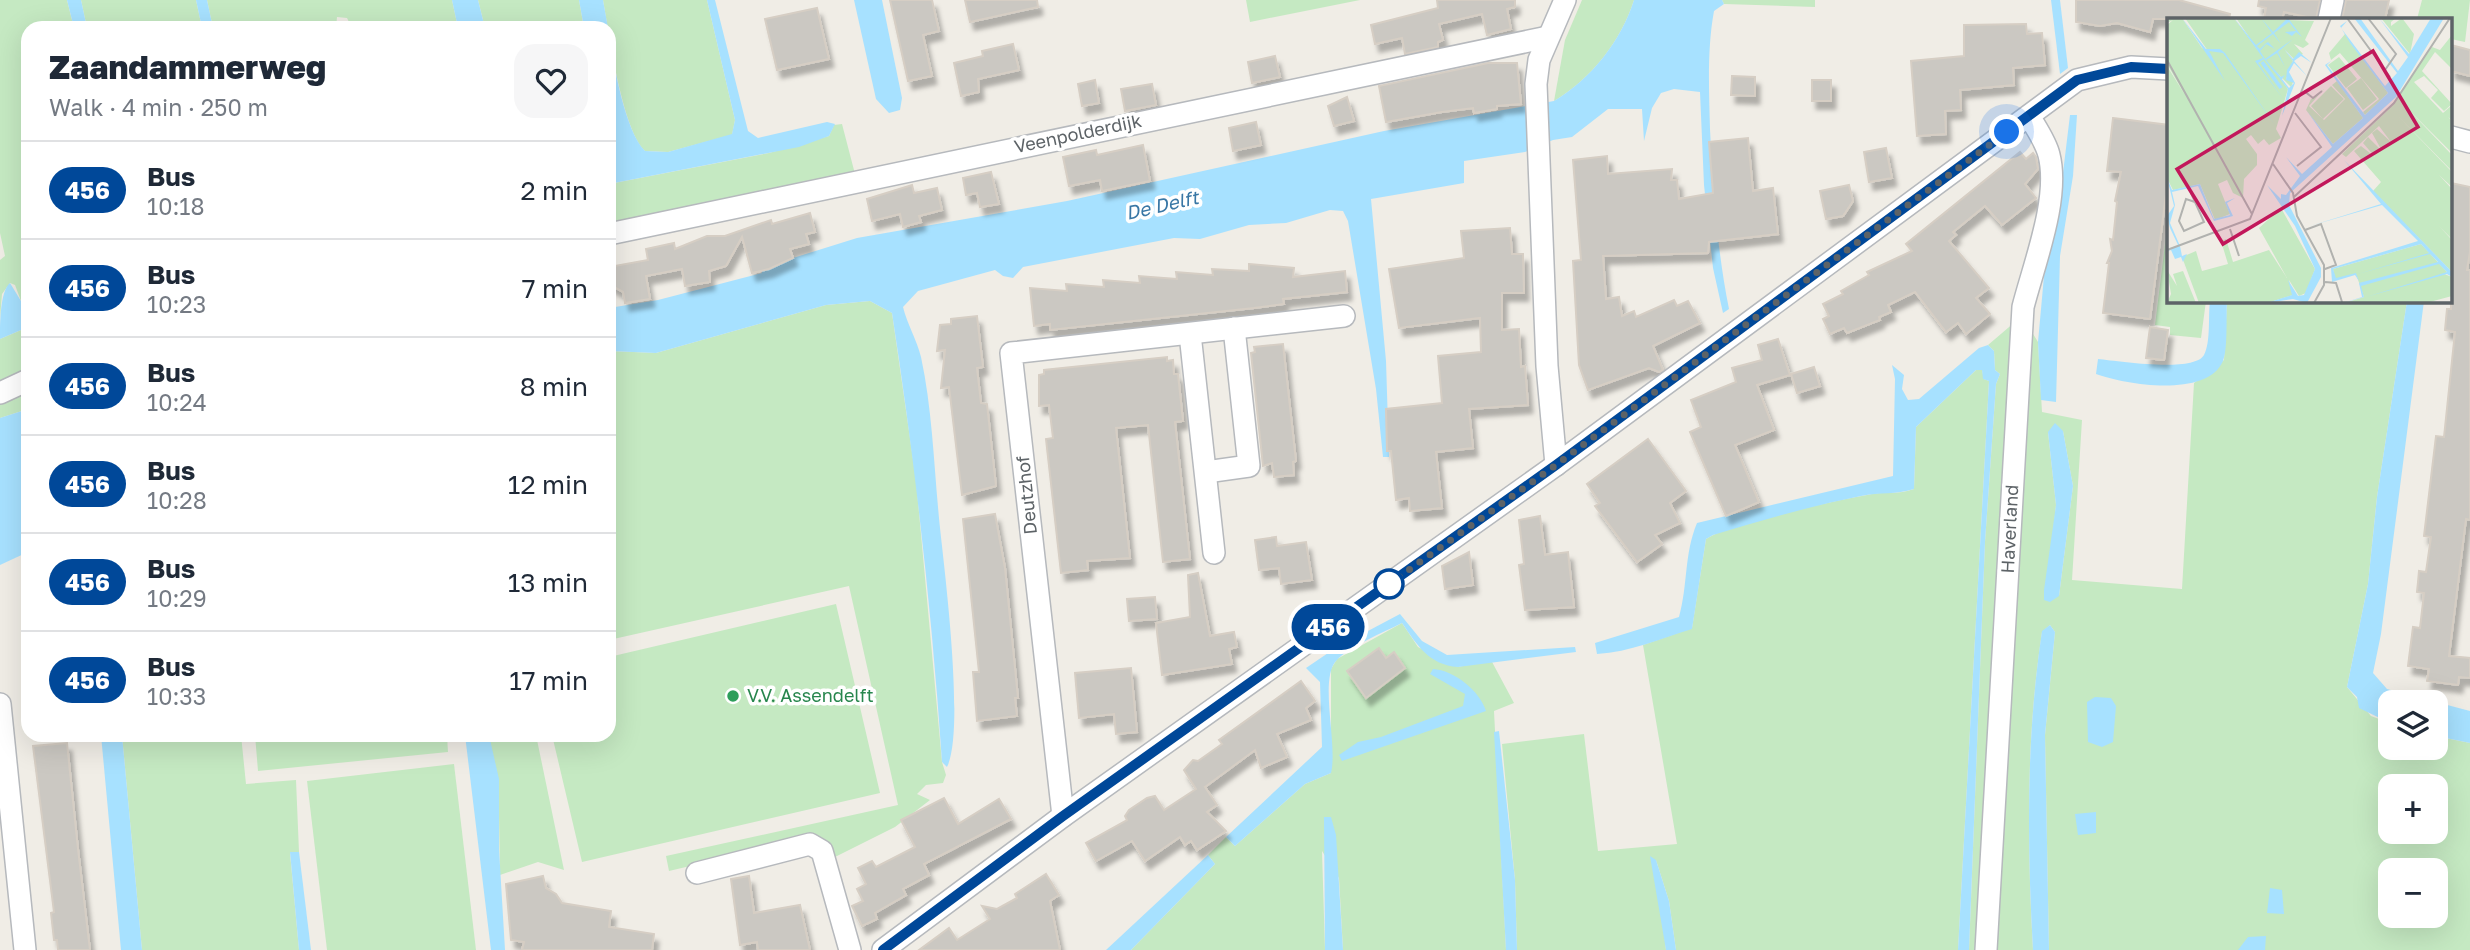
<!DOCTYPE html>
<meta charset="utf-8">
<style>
:root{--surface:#fff;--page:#f6f6f7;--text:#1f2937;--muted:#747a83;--line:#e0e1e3}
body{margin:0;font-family:"Golos Text",sans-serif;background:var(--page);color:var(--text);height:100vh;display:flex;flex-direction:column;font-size:26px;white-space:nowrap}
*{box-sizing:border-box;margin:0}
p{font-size:23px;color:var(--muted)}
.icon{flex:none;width:38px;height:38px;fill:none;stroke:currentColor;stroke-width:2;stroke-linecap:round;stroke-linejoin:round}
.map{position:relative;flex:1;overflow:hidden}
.details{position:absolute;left:21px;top:21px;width:595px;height:721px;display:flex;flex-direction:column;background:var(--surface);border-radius:21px;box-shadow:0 7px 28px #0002}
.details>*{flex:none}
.badge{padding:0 14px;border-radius:23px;font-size:24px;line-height:46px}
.fabs{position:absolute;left:2378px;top:690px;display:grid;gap:14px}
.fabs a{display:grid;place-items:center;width:70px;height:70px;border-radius:14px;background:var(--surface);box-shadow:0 7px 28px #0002;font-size:35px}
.you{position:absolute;width:35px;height:35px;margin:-18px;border:5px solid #fff;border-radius:50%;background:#1a73e8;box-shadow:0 0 0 10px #1a73e833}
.map>.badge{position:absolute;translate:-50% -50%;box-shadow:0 0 0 4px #fff}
.round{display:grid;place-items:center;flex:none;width:74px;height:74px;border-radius:21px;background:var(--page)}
.overview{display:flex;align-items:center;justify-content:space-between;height:119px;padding:0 28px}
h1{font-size:33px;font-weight:800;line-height:52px}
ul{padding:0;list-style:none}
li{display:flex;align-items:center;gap:21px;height:98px;padding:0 28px;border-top:2px solid var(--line)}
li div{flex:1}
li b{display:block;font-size:26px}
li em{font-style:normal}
li .badge{min-width:77px;font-weight:700;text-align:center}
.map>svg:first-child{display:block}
.green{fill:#c5e9c2;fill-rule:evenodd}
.water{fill:#a7e1ff}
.building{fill:#cbc8c2;stroke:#d6cec4;stroke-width:2;filter:url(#shadow)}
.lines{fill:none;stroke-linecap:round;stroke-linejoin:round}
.minor-casing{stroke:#b6b9bd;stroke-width:24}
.minor{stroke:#fff;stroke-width:21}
.line-casing{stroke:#fff;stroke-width:16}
.line{stroke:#004899;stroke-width:10}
.walk{stroke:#5d6367;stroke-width:7;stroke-dasharray:0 12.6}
.stop-dot{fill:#fff;stroke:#004899;stroke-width:3.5}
.leisure-dot{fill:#2e9e5b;stroke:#fff;stroke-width:2.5}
.labels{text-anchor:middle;stroke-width:7;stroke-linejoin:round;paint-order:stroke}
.street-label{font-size:18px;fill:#5d6367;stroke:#fff}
.leisure-label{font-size:18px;fill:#27864d;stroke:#fff;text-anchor:start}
.water-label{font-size:19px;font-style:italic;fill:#3977a5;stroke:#fff}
.inset-river{fill:none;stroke:#a7e1ff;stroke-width:3.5}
.inset-road{fill:none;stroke:#b1b2af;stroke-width:2}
.view{fill:#c2185b;fill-opacity:0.15;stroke:#c2185b;stroke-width:3.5}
.inset-edge{fill:none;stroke:#5d6367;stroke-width:3.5}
</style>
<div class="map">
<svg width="2470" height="950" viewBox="0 0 2470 950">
<defs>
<filter id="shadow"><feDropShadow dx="4.5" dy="8" stdDeviation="2" flood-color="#0004"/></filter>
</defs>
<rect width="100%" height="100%" fill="#f0ede6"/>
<g class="green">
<path d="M0,0H67L74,28H28V302L21,301L15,285L10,283L2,294L0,318V260L5,256L0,233Z"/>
<path d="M81,0H196L202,28H87Z"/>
<path d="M207,0H452L458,28H352L347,18L337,17L336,28H213Z"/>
<path d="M478,0H579L584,28H485Z"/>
<path d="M603,0H707L735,120L732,135L668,152L645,151C622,129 609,33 603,0Z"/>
<path d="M1246,0H1360L1250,22Z"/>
<path d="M1582,0H1634C1621,41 1591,79 1554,101L1565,40Z"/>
<path d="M1722,0H1815V7L1724,4Z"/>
<path d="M2422,0H2470L2465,42L2451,39V19H2417Z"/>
<path d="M842,124L855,174L609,228V184L769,153L829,136L834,125Z"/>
<path d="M2168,220L2169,301H2206L2201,338L2170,335V327L2155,325Z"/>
<path d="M870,301L892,313L916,480L942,762L946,775L943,783L926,785L917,794L930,800L895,827L835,857L830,845L817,836L669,871L666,856L898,805L849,586L609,640V351L656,353L826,305Z"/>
<path d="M2227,301H2407L2377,497L2368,584L2347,687L2371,716L2390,723V747H2436V736L2470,743V950H2049L2045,735L2055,632L2050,625L2042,632C2026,737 2027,844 2033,950H1969L1985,542L1996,384L2000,374L1995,370L1994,351L1988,345L2022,316L2038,342L2042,412L2082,420L2072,580L2182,589L2194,383L2224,360ZM2063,431L2073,486L2059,596L2052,545L2056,505L2048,432ZM2390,786H2436V831H2390ZM2390,870H2436V915H2390Z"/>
<path d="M28,327V372L0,384V339Z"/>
<path d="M1976,370H1982L1984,379L1989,381L1958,950H1676L1669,901L1656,860L1666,950H1517L1515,880L1502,744L1584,734L1598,851L1677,844L1643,645L1692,628L1706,539C1740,519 1831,502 1872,494C1887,491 1898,495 1914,489L1916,427Z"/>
<path d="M28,391V409L0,418V403Z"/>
<path d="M836,604L880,793L582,862L552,735H609V657Z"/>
<path d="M1402,623L1418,647L1458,667L1491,660L1514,703L1494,711L1506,950H1343L1339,878L1322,851L1325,950H1131L1215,864L1208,855L1226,837L1235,846L1305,784L1331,773V669L1337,659Z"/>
<path d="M122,735H241L246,784L296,780L299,852L290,853L299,950H142Z"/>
<path d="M255,735H447L448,752L258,771Z"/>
<path d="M489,735H536L564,870L538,862L500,875L499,816Z"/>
<path d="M454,764L476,950H327L307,781Z"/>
</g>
<g class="water">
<path d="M67,0H81L87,28H74Z"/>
<path d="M196,0H207L213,28H202Z"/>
<path d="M452,0H478L485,28H458Z"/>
<path d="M579,0H603L608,28H584Z"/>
<path d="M707,0H715L748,131L758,138L827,122L835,124L829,136L799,147L609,184V36C614,65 625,131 645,151L668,152L732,134L735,120Z"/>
<path d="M854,0H882L902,98L900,110L889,113L876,99Z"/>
<path d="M1634,0H1722L1724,4L1714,11C1707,49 1709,90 1710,129C1713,190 1717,249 1729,309L1723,313L1713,268L1704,185L1700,92L1674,89L1661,93L1652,108L1644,141L1642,109H1608L1572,137L1553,140L1525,152L1464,161V183L1371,199L1386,361L1389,457H1383L1376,389L1348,221L1343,211L1330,210L1286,223L1249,225L1200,239L1174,238L1023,267L1013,278L1003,276L995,270L918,291L903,307C907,324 917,340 921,357C933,413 934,471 940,528C945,574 965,731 947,767L942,762C932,612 915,462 892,313L870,301L826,305L656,353L609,351V308L658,300L762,273L761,268L857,238L1067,201L1384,131L1554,101C1591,79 1621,41 1634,0Z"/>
<path d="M2051,0H2060L2068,68L2060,74Z"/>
<path d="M2070,115H2077L2073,176L2060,256L2056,402L2041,400L2038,342L2044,276L2058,214Z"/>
<path d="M10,283L21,301L28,302V327L0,339C0,324 0,291 10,283Z"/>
<path d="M2210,301H2227C2226,316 2228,349 2223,361C2207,398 2126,385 2096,374L2098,359C2118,361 2194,373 2204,355C2211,342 2208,316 2210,301Z"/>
<path d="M2407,301H2424L2381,634L2373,673L2387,689L2435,702H2390V723L2359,708L2357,697L2347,687L2368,584L2377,497Z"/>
<path d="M1988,345L1994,351L1995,370L2000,374L1996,384L1985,542L1969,950H1958L1989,381L1983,379L1982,370H1976L1916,427L1914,489C1896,495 1880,492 1861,496C1811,506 1762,520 1713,535L1706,539L1692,629C1660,639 1630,652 1597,654L1595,643L1679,617C1688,585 1684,554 1697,523L1893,476L1895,379L1892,365L1904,375L1902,389L1908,400L1919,399L1979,348Z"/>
<path d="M28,409V552L0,565V418Z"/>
<path d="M2055,423L2063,431L2073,486L2059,596L2050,602L2044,600V590L2056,505L2048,432Z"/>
<path d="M1400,614L1422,641L1447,655L1575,647L1576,652L1458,667C1429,665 1417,645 1402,623C1384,632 1348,647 1336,661C1319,680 1338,745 1331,773L1305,784L1235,846L1226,837L1322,747L1320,682L1306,668L1334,649Z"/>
<path d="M2050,625L2055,632L2045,735L2049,950H2033C2027,844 2026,737 2042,631Z"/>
<path d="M1433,669C1454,670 1480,691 1486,711L1342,761L1339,755L1358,742L1381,737L1463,706L1465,694L1430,674Z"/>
<path d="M2095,697L2111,698L2116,706L2113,742L2102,747L2088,742L2087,702Z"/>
<path d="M2436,702L2470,711V743L2436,736Z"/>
<path d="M1499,731L1515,880L1517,950H1506L1494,732Z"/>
<path d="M101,735H122L142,950H121Z"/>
<path d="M465,735H489L499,779V849L505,950H491Z"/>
<path d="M2096,812V833L2078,835L2075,814Z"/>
<path d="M1324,817H1331L1336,835L1343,950H1325Z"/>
<path d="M290,852H299L311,950H299Z"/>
<path d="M1208,855L1215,864L1131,950H1106Z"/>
<path d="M1650,856L1656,860L1669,901L1676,950H1666Z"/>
<path d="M2270,888L2282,890L2284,914L2267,913Z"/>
<path d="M2266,936L2265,950H2238L2248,937Z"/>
</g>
<g class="building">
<path d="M890,0H932L939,31L923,35L932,76L908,81Z"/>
<path d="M965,0H1037L1038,7L970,22Z"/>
<path d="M1437,0H1515V7L1507,9L1511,29L1487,35L1482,14L1439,24L1443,40L1438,42V47L1405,54L1402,38L1375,44L1371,25L1438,8Z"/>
<path d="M2076,0H2179L2230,14L2229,19H2153L2150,32L2117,23L2100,26L2076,22Z"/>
<path d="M2259,0H2320L2316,19L2284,12L2282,19H2264L2266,8L2258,6Z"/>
<path d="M2346,0H2389L2385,19H2342Z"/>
<path d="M817,8L829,59L777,70L765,19Z"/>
<path d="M2026,24L2027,34L2042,33L2045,65L2013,68L2014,85L1960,90L1961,110L1945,111L1946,134L1917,136L1911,61L1964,56V25Z"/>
<path d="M1013,44L1019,70L978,79L979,92L961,96L954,63L983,56L982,51Z"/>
<path d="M2451,45L2470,50V76L2451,71Z"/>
<path d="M1275,56L1280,77L1252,83L1248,62Z"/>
<path d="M1488,63H1517L1521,104L1497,106V109L1474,113L1473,108L1442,112L1386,122L1379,86Z"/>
<path d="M1732,76L1755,77V96L1731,95Z"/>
<path d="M1095,80L1099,103L1082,106L1078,84Z"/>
<rect x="1812" y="80" width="19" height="21"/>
<path d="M1152,84L1156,105L1125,111L1121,89Z"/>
<path d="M1347,97L1354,121L1334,126L1328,106Z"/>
<path d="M2113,118L2169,125V171L2150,319L2103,313L2109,263H2107L2112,251L2110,239L2113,240L2117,202L2115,201L2121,172L2107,171Z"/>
<path d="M1256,122L1261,145L1233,151L1229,128Z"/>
<path d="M1748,138L1753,191L1773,188L1778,234L1709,242L1708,253L1603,256L1606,299L1619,297L1622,316L1634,311L1636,317L1674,300L1677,306L1688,301L1700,323L1653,346L1663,370L1659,372L1649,368L1588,390L1579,365L1573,261L1581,260L1573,160L1607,156L1608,174L1672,169L1671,180H1677L1679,199L1713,193L1709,142Z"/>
<path d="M1143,145L1150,181L1102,191L1100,180L1069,186L1063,157L1096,150L1097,155Z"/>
<path d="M1886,148L1892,178L1869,182L1864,152Z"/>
<path d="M2020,152L2026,159L2033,153L2036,157L2038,169L2025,184L2036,198L2002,225L1985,206L1953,232L1956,235L1949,241L1989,288L1976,298L1990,314L1966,334L1958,323L1946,332L1915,292L1888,305L1891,312L1879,317L1880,320L1847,333L1844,328L1830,334L1823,319L1829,316L1823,304L1843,294L1841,291L1869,275L1867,272L1912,251L1906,244Z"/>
<path d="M991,172L999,204L980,207L977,193L966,195L963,178Z"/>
<path d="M2451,183L2470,187V252L2467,270H2470V520L2466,519L2449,656L2470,658V678L2459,677L2458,685L2427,681L2429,669L2408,666L2413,627L2420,628L2424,593L2417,592L2418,582L2419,571L2426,572L2431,537L2424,536L2436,436L2444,437L2455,332L2445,330L2447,309H2451Z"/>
<path d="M912,185L914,193L937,188L942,210L919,216L921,222L903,227L900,214L872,221L867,199Z"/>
<path d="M1849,185L1853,201L1843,216L1826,219L1820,191Z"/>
<path d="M810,213L815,232L806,234L809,244L790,249L793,258L769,269L752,273L742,237L726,266L709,271L710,282L685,286L682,269L646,276L650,299L625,303L623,292L609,284V267L648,260L646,249L674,243L675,249L707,236H725L771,220L772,224Z"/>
<path d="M1510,228L1512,254H1523L1524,293H1502V330L1519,329L1521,367L1525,366L1528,405L1469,409L1473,448L1436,452L1442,508L1410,511L1409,498L1396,500L1391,451H1387L1386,409L1442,403L1438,356L1481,352L1480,318L1399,328L1389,269L1464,258L1461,231Z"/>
<path d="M1249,264L1294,268L1293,277L1345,271L1347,292L1283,299L1284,304L1254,308L1050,330V324L1034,326L1030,288L1067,291L1066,284L1104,287L1103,280L1140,283L1139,276L1177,279L1176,272L1213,275L1212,269L1249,271Z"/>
<path d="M977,316L983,367L977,368L981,403L987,404L996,486L962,495L949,387L941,388L945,350L937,351L940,325L951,324V319Z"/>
<path d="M2150,327L2168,330L2164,360L2146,358Z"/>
<path d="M1778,339L1790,375L1757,385L1774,430L1735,445L1759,502L1726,516L1690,432L1701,427L1691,400L1736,382L1732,368L1762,360L1758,345Z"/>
<path d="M1283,344L1296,461L1293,462L1294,475L1274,477L1272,463L1263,466L1251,353L1255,352L1254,347Z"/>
<path d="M1167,357V361L1173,360L1174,374H1178L1183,421L1175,422L1190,559L1163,562L1148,425L1116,428L1130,558L1087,561L1088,570L1061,573L1046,439L1053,438L1049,405L1039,406V375L1044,374V370Z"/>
<path d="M1814,367L1820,386L1797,393L1791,374Z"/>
<path d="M1648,439L1686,491L1670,503L1680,523L1655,535L1662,544L1637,562L1595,506L1600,503L1587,484Z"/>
<path d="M995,514L1005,568L1018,698H1015L1017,716L977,721L973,672H979L963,519Z"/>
<path d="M1540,516L1545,555L1568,552L1574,607L1525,610L1519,565L1524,564L1519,520Z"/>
<path d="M1276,537L1277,546L1306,542L1312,580L1281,584L1279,568L1259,570L1255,540Z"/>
<path d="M1469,552L1473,585L1445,589L1442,566Z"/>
<path d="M1198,573L1210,636L1234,632L1237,647L1229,649L1232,664L1162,675L1156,623L1190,617L1188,575Z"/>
<path d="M1155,597L1157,619L1129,621L1127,599Z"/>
<path d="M1379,648L1386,658L1394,652L1405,668L1366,698L1347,671Z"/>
<path d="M1131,668L1137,732L1116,734L1114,714L1079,718L1075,673Z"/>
<path d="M1301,681L1315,701L1306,708L1311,720L1277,734L1287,757L1261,768L1255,750L1205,787L1217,805L1207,812L1226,831L1197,850L1191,841L1185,845L1180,837L1145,861L1132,841L1096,861L1086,843L1127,820L1125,816L1129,810L1147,798L1155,796L1164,810L1196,789L1184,770L1193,760L1198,761L1222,744L1219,740Z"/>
<path d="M67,743L78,849L90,950H58L57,940H54L51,913L54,912L33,746Z"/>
<path d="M944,798L958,824L999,799L1011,819L924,864L929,875L903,889L906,895L875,913L877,919L862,926L852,906L863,901L857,889L866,884L858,868L872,861L876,867L915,847L901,820Z"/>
<path d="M1046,874L1059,895L1050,901L1060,950H919L949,928L957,940L990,919L982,906L997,909L1017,898L1015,894Z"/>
<path d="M543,876L546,888L556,894L562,903L611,911L609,927L654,934L652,950H522L524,942L511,940L506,884Z"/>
<path d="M749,876L754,913L800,905L810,950H758L757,942L740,945L731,879Z"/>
</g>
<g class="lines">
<g class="minor-casing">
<g id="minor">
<path d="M2329,19L2333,0"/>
<path d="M2451,137L2470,142"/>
<path d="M609,234L1548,37"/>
<path d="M1190,334L1214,553"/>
<path d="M0,393L28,380"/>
<path d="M1556,465L1547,366L1536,84L1539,60L1565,0"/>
<path d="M1206,472L1249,466L1234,328"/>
<path d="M0,704L25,950"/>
<path d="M1063,816L1011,353L1344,316"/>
<path d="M697,873L810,844L822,851L850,950"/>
<path d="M883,950L1063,816L1556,465L2077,80L2131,67L2169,69"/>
<path d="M1986,950L2023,307C2034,264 2060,198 2049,155C2046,142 2036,128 2029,116"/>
</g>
</g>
<use href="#minor" class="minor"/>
</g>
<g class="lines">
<g class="line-casing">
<path id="line" d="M883,950L1063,816L1556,465L2077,80L2131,67L2169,69"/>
</g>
<use href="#line" class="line"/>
<path class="walk" d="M1389,584L1556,465L2007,132"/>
</g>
<circle class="stop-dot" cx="1389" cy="584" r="14"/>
<circle class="leisure-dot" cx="733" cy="696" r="7"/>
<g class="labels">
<g class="street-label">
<text transform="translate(1078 134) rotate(-12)" y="6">Veenpolderdijk</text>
<text transform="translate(1027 495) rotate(-96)" y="6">Deutzhof</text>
<text transform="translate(2010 529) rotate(-87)" y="6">Haverland</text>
</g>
<g class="leisure-label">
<text x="747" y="702">V.V. Assendelft</text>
</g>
<g class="water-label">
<text transform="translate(1162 205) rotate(-13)" y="7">De Delft</text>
</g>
</g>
<g transform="translate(2167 18)">
<rect width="285" height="285" fill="#f0ede6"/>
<path d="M0,0H15L35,30L41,33L18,0H67L93,35L69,0L147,3L138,22L142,26L136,30L127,26L136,36L127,41L118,32L126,43L119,61L126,64L124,69L107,52L121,71L109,111L114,120L102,127L97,121L91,126L84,117L79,121L90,136V147L77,161L76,180L66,175L60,162L51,166L63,196L48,202L33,166L6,172L0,160V48L18,77L0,46V7L6,2L0,5ZM214,0H229L224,4V8L235,0L247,16L243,36ZM178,16L221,75L198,97L196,94L212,81L173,35L164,42L162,35ZM285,17V51L268,34L255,53L285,86L277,93L264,80L271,72L257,58L247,64L276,95L285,87V102L281,99L285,103V135L239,89L285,137V153L230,97L285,154V169L272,157L285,171V221L272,208L285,222V254L206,173L214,164L187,133L194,128L208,139L196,125L201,119L215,133L205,115L210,111L224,124L212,108L179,139L175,136L221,92L265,29L273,32ZM172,39L190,61L179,70L161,47ZM194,60L210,81L196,92L180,70ZM170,63L196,100L166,126L139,92L144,81L157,71L142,88L157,102L178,81L165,67ZM164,68L177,81L156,101L144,88ZM114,190L148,251L139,275L132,278L122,262L126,277L100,285H32L15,239L29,233L35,253L61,246L54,223L59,221L66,244L102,232L120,260L92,210ZM254,226L280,254L277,256L285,259V278L259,285H178L197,279L189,256L168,261L166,251ZM0,252L10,268L6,256L16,253L29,285H0L4,276Z" fill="#c5e9c2"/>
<path d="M15,0L39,31H53L58,35L108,107L56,35L42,33L58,63ZM67,0L89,27L105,15L94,0L106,14L121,0L135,19L129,14L125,18L118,14L129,13L122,4L107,15L114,26L106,16L90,28L93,31L98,26L101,24L108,31L99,26L93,33L98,41L126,21L111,34L118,49L110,35L99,42L114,59L118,57L115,61L122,70L127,65L119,62L120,52L126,43L117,31L126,41L132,34L145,45L134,38L127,43L140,58L127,45L122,54L128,65L115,98L121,71L97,41L91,45L116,81L88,43L96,40ZM187,0H193L231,53L241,39L212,0L242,36L264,0H277L229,79L123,175L122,187L154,250V259L140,285L126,281L100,285L125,277L121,262L131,278L137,277L148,251L128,208L100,167L114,181V176L119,177L133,158L119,139L135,156L165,129L140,93L166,126L196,100L158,47L164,43L160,47L198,97L221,75L183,25L173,8L180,3L174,10L218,68L230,55ZM177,142L285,254V259L280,256L199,279L280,254L272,246L194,268L197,279L176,285L195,279L192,265L271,244L263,236L191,256L262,235L254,226L166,251L169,260L189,255L192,263L188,257L165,264L164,250L251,223L215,187L143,208L214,186ZM0,160L5,172L33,166L47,201L63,197L58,184L68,180L60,185L66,198L47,203L31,168L5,174L8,187L3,205L13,228L15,238L20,236L16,244L32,285L14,239L8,241L4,232L0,234L11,227L3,210L0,198L7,188Z" fill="#a7e1ff"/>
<path class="inset-river" d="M95,44L114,70"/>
<path class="inset-road" d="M180,0L223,59M201,0L229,36L218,52M0,42L85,196M137,73L146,80L155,73M128,95L154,129L130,148M106,146L126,175L130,198L157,247V267L147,285M24,175L28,184L19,181L12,203L17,213L37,204L28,184M127,179L227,85L283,0M63,211L72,238M138,212L154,206L169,247L158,251M0,232L83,201L164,0M158,264L169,265L175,284"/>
<path class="view" d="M206,33L251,109L56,226L10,151Z"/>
<rect width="285" height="285" class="inset-edge"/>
</g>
</svg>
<div class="fabs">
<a><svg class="icon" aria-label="layers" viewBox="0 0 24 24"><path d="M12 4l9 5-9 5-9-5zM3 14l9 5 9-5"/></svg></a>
<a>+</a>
<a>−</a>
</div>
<div class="you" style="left:2007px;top:132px"></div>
<b class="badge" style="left:1328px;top:627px;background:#004899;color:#fff">456</b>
<section class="details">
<div class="overview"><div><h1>Zaandammerweg</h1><p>Walk · 4 min · 250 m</p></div><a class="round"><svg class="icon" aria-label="heart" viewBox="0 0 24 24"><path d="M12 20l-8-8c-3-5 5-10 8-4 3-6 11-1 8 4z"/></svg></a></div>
<ul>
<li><span class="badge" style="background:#004899;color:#fff">456</span><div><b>Bus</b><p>10:18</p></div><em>2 min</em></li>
<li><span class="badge" style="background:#004899;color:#fff">456</span><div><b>Bus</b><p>10:23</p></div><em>7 min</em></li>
<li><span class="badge" style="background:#004899;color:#fff">456</span><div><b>Bus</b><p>10:24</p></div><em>8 min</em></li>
<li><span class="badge" style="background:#004899;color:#fff">456</span><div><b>Bus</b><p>10:28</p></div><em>12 min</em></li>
<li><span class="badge" style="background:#004899;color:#fff">456</span><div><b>Bus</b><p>10:29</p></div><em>13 min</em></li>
<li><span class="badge" style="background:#004899;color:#fff">456</span><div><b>Bus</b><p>10:33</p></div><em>17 min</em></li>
</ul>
</section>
</div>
